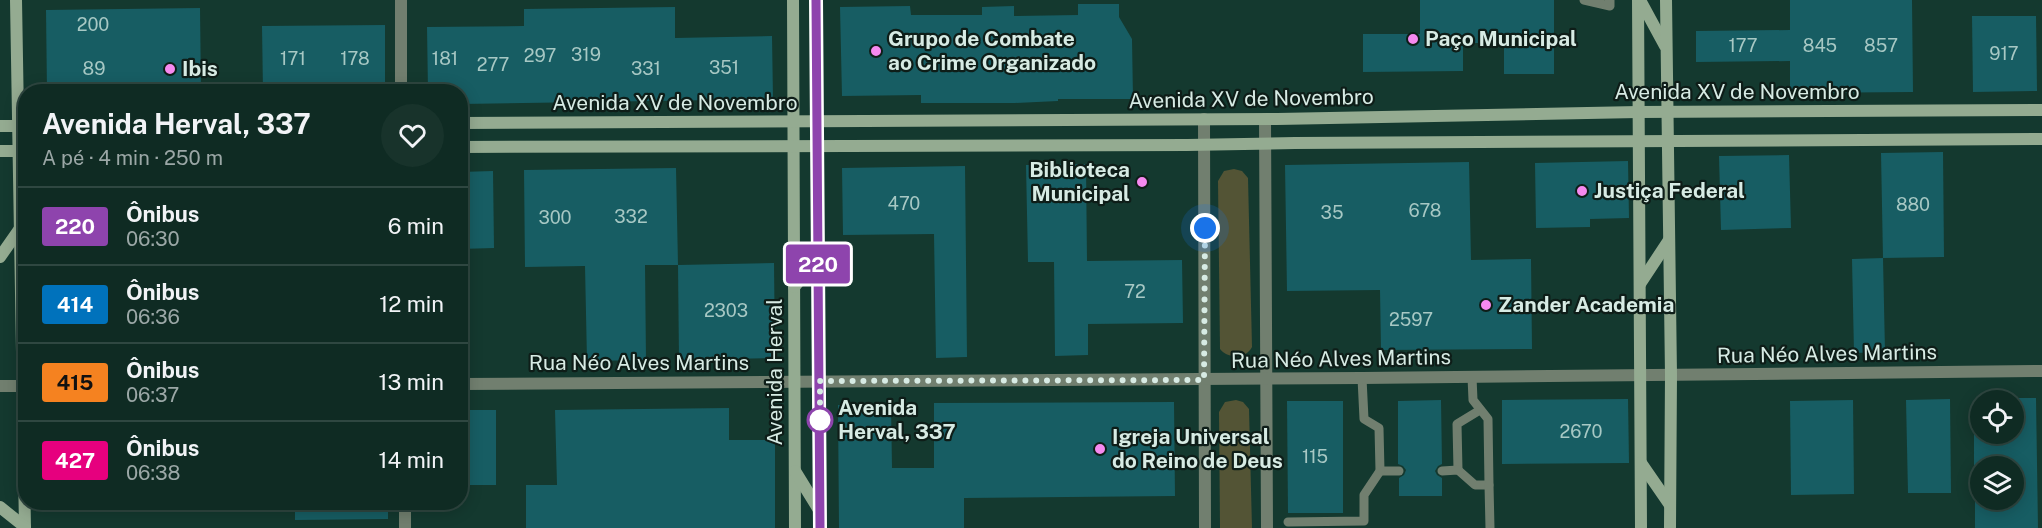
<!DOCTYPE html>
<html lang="pt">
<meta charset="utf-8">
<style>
:root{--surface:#0f2b23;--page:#18332b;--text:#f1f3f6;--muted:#9ba7a6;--line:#2f4741}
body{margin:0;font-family:"Public Sans",sans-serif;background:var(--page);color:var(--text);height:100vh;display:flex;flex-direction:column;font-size:22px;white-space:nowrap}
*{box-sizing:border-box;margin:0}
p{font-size:20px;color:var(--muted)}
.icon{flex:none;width:33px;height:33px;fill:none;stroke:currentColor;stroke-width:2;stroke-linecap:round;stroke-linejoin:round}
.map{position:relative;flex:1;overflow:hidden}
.details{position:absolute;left:18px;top:84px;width:450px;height:426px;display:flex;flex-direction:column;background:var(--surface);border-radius:24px;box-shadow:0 3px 15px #0003,0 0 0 2px var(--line)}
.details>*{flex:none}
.badge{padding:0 12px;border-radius:4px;font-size:21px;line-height:39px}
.buttons{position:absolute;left:1970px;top:390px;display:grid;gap:12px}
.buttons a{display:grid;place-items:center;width:54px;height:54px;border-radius:50%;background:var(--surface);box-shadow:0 3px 15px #0003,0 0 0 2px var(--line);font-size:30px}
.you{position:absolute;width:30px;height:30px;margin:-15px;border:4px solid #fff;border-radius:50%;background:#1a73e8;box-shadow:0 0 0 9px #1a73e833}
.map>.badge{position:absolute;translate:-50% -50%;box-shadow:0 0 0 3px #fff}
.round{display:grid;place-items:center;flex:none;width:63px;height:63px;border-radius:32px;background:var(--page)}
.overview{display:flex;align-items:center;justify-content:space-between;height:102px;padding:0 24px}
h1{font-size:28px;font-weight:700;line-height:45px}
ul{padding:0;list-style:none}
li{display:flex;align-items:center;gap:18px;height:78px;padding:0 24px;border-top:2px solid var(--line)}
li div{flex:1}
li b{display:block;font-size:22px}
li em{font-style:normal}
li .badge{min-width:66px;font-weight:700;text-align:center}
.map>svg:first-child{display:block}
.green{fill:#535435}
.building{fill:#175d63}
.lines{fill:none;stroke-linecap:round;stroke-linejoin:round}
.service{stroke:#717f6f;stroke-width:9}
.minor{stroke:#717f6f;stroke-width:12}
.tertiary{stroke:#717f6f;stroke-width:12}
.secondary{stroke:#94ab91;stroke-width:12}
.line-casing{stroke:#fff;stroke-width:14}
.line{stroke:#8e44ad;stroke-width:9}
.walk{stroke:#d7ebe4;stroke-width:6;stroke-dasharray:0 10.8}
.poi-dot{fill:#f589ef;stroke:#0e1d18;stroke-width:2}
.stop-dot{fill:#fff;stroke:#8e44ad;stroke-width:3}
.labels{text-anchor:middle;stroke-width:4.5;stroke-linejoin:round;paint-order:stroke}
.number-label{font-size:18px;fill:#a7c8c4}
.poi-label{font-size:21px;font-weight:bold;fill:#d7ebe4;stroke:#0e1d18;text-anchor:start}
.street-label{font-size:21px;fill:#d7ebe4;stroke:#0e1d18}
.stop-label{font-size:21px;font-weight:bold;fill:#d7ebe4;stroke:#0e1d18;text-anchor:start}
</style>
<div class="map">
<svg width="2042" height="528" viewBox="0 0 2042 528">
<rect width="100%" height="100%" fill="#14392f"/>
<g class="green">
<path d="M1234,169L1242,171L1248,178L1252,347C1246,359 1228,359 1220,349L1218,181L1224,171Z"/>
<path d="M1236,400L1243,402L1249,409L1252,528H1220L1219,412L1225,402Z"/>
</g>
<g class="building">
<path d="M1420,0H1554V74H1504V43H1463V71L1363,72V34H1420Z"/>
<path d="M1790,0H1912L1913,92L1790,93V61L1696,62V31L1790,30Z"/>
<path d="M1078,4H1119V17L1132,39L1133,99H1058V101L1015,103H921V95L842,96L840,7L910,6L911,15H982V7L1014,6V16L1078,15Z"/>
<path d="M675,7V38L772,36L773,99L460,104V92H428L427,27L524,26V9Z"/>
<path d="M200,8L201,92H47L46,10Z"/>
<path d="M1972,16H2036L2037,91L1973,92Z"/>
<path d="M385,25V92H263L262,26Z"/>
<path d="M1943,152L1944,257L1883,258L1881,153Z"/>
<path d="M1789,155L1791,228L1721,230L1719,156Z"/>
<path d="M1628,161L1629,218L1590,219V227L1536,228L1535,163Z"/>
<path d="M1469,162L1471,260L1531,259L1532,349L1381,350L1380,290L1287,291L1285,165Z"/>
<path d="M1086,164L1087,261L1182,260L1183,323L1088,324V355L1055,356L1054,262H1028L1026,165Z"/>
<path d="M965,166L967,357L936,358L934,234L843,235L842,168Z"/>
<path d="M676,168L678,265H645L646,360L587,361L585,266L525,267L524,170Z"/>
<path d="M493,171L494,248L460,249V172Z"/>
<path d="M1883,258L1885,352L1854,353L1852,259Z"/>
<path d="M774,263L775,358L679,360L678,265Z"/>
<path d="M2013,398H2036L2038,528H1975V500H2013V466H1974V434H2013Z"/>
<path d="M1628,399L1629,463L1502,464V400Z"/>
<path d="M1950,399L1951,493H1908L1906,400Z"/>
<path d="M1441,400L1442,464L1438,466L1435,471L1437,475L1442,478V496H1399V478L1404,475L1406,470L1403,466L1398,464V401Z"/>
<path d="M1853,400L1854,494L1791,495L1790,401Z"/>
<path d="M1287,401H1343V513H1288Z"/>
<path d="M1174,402L1175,496L964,498V528H839L838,405L891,404L892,468H934V403Z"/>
<path d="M729,408V440H775V528H526V485H557L555,410Z"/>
<rect x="460" y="410" width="36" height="75"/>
<path d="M295,502H388V519L295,520Z"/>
</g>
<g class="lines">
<g class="service">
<path d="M1584,0L1610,6V0"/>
<path d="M1458,470L1457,424L1480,410"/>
<path d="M1380,471H1399"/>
<path d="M1442,471L1458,470L1475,485H1489L1488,419L1473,400L1472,377"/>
<path d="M1489,485L1490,528"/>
<path d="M1288,522L1364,521V495L1380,471L1379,428L1364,419L1362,378"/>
</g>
<g class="minor">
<path d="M401,0V92"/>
<path d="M405,502V528"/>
</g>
<g class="tertiary">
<path d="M1204,119L1205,528"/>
<path d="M1265,119L1267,528"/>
<path d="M460,384L1362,378L2042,371"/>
<path d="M0,386H26"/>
</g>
<g class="secondary">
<path d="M16,0L25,528"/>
<path d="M793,0L795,528"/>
<path d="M816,0L820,528"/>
<path d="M1638,0L1641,528"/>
<path d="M1640,0L1665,46"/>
<path d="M1666,0L1671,375L1670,528"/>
<path d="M460,123L1277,119L1638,112L2042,110"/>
<path d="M0,126H26"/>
<path d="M460,147L1187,145L1295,143L2042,139"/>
<path d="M0,151H26"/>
<path d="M0,257L21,227"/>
<path d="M1640,284L1669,240"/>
<path d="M794,287L818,259"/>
<path d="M1641,463L1670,505"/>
<path d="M795,471L819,510"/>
<path d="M0,507L25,527"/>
</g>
</g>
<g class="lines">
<g class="line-casing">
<path id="line" d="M816,0L820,528"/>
</g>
<use href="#line" class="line"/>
<path class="walk" d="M820,420V422V381L1204,380L1205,228"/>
</g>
<g class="poi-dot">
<circle cx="1413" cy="39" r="6"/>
<circle cx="876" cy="51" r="6"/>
<circle cx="170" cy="69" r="6"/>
<circle cx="1142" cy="182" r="6"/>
<circle cx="1582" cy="191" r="6"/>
<circle cx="1486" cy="305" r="6"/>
<circle cx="1100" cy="449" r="6"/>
</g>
<circle class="stop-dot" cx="820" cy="420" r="12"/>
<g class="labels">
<g class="number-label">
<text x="93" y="31">200</text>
<text x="1743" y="52">177</text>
<text x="1820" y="52">845</text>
<text x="1881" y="52">857</text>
<text x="2004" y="60">917</text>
<text x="586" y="61">319</text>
<text x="540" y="62">297</text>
<text x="293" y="65">171</text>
<text x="355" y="65">178</text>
<text x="445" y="65">181</text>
<text x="493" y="71">277</text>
<text x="724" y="74">351</text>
<text x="94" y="75">89</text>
<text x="646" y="75">331</text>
<text x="904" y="210">470</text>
<text x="1913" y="211">880</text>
<text x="1425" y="217">678</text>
<text x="1332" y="219">35</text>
<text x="631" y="223">332</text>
<text x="555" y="224">300</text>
<text x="1135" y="298">72</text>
<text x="726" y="317">2303</text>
<text x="1411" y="326">2597</text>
<text x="1581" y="438">2670</text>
<text x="1315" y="463">115</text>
</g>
<g class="poi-label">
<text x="888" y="46">Grupo de Combate<tspan x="888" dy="24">ao Crime Organizado</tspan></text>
<text x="1425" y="46">Paço Municipal</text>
<text x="182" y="76">Ibis</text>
<text x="1130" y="177" text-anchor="end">Biblioteca<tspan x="1130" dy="24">Municipal</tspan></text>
<text x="1594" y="198">Justiça Federal</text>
<text x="1498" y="312">Zander Academia</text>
<text x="1112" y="444">Igreja Universal<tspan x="1112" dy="24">do Reino de Deus</tspan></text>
</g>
<g class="street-label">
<text x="1737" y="99">Avenida XV de Novembro</text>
<text transform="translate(1251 99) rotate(-1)" y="7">Avenida XV de Novembro</text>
<text x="675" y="110">Avenida XV de Novembro</text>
<text transform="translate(1827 354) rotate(-1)" y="7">Rua Néo Alves Martins</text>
<text transform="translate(1341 359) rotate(-1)" y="7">Rua Néo Alves Martins</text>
<text x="639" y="370">Rua Néo Alves Martins</text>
<text transform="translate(775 372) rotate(-90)" y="7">Avenida Herval</text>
</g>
<g class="stop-label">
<text x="838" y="415">Avenida<tspan x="838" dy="24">Herval, 337</tspan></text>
</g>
</g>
</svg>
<div class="buttons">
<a><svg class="icon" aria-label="locate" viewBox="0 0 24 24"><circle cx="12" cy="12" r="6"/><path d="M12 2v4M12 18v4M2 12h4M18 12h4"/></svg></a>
<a><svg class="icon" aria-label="layers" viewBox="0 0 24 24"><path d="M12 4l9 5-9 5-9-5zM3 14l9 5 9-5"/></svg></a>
</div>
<div class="you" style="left:1205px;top:228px"></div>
<b class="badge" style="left:818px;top:264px;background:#8e44ad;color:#fff">220</b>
<section class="details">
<div class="overview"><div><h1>Avenida Herval, 337</h1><p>A pé · 4 min · 250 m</p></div><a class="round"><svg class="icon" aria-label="heart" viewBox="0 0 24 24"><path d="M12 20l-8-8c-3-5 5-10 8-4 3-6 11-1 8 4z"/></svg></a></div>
<ul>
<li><span class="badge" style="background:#8e44ad;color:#fff">220</span><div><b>Ônibus</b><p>06:30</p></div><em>6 min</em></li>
<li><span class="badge" style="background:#0072bc;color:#fff">414</span><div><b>Ônibus</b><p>06:36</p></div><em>12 min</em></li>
<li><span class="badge" style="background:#f58220;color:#111">415</span><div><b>Ônibus</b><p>06:37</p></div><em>13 min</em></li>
<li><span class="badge" style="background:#e6007e;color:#fff">427</span><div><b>Ônibus</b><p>06:38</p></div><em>14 min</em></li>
</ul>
</section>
</div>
